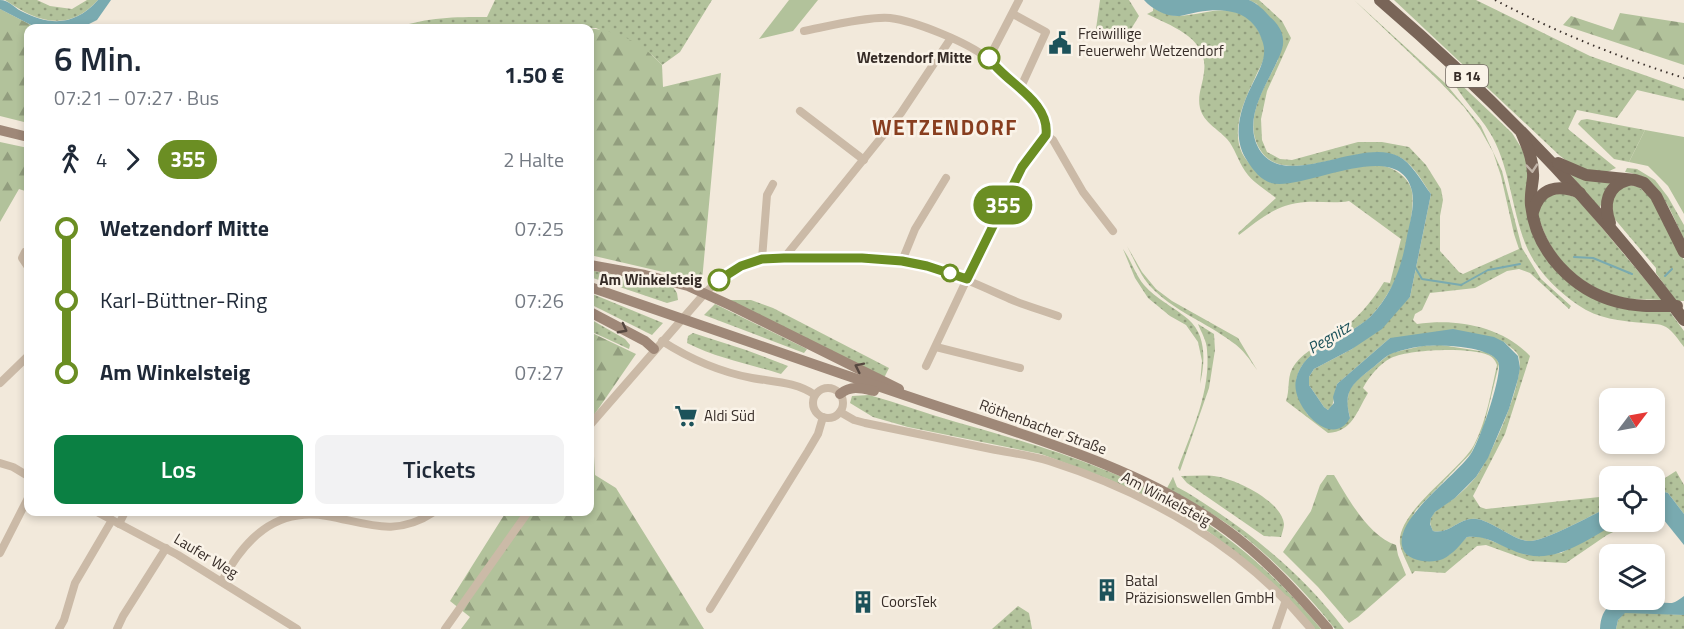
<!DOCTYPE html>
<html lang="de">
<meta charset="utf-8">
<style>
:root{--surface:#fff;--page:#f2f2f3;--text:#1f2937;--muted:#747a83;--accent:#0b8043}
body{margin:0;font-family:"Titillium Web",sans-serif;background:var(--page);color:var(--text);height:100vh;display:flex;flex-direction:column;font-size:22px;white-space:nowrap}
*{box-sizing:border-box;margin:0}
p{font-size:20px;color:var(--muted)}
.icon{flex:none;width:33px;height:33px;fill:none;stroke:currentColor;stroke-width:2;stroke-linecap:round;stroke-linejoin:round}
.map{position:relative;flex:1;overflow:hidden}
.sheet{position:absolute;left:24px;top:24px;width:570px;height:492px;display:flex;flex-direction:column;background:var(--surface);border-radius:12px;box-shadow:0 3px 9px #0003}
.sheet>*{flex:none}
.badge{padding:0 12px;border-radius:20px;font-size:21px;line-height:39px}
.needle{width:39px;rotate:58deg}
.controls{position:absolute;left:1599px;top:388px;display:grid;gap:12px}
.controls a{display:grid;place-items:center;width:66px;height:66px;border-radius:12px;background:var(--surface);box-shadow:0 3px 9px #0003;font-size:30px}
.map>.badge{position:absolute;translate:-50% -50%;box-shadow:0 0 0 3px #fff}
.legs{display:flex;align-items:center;gap:9px;height:66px;padding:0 30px;font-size:20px}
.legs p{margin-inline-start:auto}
.overview{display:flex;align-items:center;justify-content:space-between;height:102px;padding:0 30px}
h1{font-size:33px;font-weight:600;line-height:45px}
.action{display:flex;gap:12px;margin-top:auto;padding:12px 30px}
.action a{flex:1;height:69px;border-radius:12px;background:var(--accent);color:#fff;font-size:24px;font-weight:600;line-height:69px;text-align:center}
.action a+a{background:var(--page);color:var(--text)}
ul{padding:0 30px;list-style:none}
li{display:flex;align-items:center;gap:21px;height:72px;font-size:22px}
li i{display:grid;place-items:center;width:9px;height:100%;margin:0 8px;background:currentColor}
li i::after{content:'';width:15px;height:15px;margin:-8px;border:4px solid;border-radius:50%;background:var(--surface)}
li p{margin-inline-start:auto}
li:first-child i{background:linear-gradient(#0000 50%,currentColor 0)}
li:last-child i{background:linear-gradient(currentColor 50%,#0000 0)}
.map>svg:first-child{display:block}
.grass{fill:url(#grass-dots)}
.forest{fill:url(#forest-firs)}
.green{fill:#b2c29b}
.water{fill:#79aab0}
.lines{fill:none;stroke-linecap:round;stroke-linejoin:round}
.stream{stroke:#79aab0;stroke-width:2}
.street{stroke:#cbbaa7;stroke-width:8}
.secondary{stroke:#9f8878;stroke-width:10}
.primary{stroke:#796558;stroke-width:12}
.rail{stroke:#372d28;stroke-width:2;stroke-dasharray:1.5 4.5;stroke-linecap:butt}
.oneway{stroke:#c0b3a7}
.oneway2{stroke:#564840}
.line-1-casing{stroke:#fff;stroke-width:14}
.line-1{stroke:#6b8e23;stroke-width:9}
.stop-1-dot{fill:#fff;stroke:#6b8e23;stroke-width:3}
.labels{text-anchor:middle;stroke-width:5;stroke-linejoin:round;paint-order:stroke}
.shield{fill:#faf3e8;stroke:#726862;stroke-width:1.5}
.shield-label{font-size:14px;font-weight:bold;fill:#372d28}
.poi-label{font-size:15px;fill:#372d28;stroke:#faf3e8;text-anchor:start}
.stop-label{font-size:15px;font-weight:bold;fill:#372d28;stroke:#faf3e8;text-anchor:end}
.street-label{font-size:15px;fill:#372d28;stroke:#faf3e8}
.water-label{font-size:16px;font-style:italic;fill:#1c525a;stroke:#faf3e8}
.district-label{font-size:21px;font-weight:bold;letter-spacing:1.5px;fill:#883e1f;stroke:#faf3e8}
</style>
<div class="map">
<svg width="1684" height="629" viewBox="0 0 1684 629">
<defs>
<pattern id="grass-dots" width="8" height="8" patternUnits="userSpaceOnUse" patternTransform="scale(1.5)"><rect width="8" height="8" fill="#b2c29b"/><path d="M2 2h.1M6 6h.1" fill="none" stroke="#929e7e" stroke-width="1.8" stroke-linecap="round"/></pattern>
<pattern id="forest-firs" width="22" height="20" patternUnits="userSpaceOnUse" patternTransform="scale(1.5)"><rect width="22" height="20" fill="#b2c29b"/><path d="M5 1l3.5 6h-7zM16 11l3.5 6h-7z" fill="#929e7e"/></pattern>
</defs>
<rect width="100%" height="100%" fill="#f2e9db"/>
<g class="grass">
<path d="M5,0H37L50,6L72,9L87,0H98C68,33 37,22 5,0Z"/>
<path d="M495,0H712L680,52L662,65L652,55L596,28H396C428,17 454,17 487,17Z"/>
<path d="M1100,0H1129L1139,16L1125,39L1096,29Z"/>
<path d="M1249,0H1259L1282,21L1291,38L1267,91L1261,119L1262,140L1267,152L1280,159L1292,160L1358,142H1382L1409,147L1426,165L1441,189L1443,200L1440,216V251L1459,272L1463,274L1519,249L1514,234L1501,176L1493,152L1480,129L1464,107L1439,81L1354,0L1445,83L1481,126L1502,171L1522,248L1541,279L1571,306L1569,309L1530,273L1519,269L1507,271L1475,288L1430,293L1422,310L1415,314L1413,320L1417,324C1456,318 1502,326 1530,356L1505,434L1473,496L1480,507L1486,509L1609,496V507C1594,514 1542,543 1528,541C1513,540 1491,520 1476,519C1459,517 1450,535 1433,531C1431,527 1429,522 1431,518C1435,508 1449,503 1456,497C1463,491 1470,484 1476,477C1490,459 1528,375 1518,355C1516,350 1508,346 1504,342L1390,338L1337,384L1332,407L1328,410L1324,407L1309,385V377L1314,369L1352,349L1410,297L1431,194C1422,181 1412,162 1397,156C1360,140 1286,189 1261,151C1241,121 1265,87 1278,60L1257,4Z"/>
<path d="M1394,0H1476L1590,56L1684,89V101L1637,90L1617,118L1577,110L1568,129L1616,168L1602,174L1575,167L1559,155Z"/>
<path d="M1153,8C1161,12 1170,16 1179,16C1204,15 1234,0 1253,23C1259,31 1266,42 1265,53C1264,62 1258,70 1255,78C1244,101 1231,129 1242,153C1247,164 1263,175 1271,183C1309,183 1346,161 1383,166C1395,168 1407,177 1411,188C1417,203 1404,261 1397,277C1390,291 1380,307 1369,318C1348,337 1314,344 1300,369C1291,387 1299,400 1308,415L1350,418L1347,404L1349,390L1357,380L1391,353L1422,346L1441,345L1486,352L1496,358L1499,364L1484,426L1471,453L1416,510L1403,534L1449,555L1467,537L1479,536L1528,555L1561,553L1618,522H1634L1607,535L1566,563L1530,561L1486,545L1477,546L1445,573L1415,571L1412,574C1408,564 1402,554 1400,544C1396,512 1459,472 1474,445C1487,420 1491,391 1497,365C1495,360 1493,357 1488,355C1470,347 1410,349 1391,358C1379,364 1369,377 1363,388L1368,393C1357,411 1352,432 1328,433L1286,401C1290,390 1287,379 1292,369C1302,351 1321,345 1336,334C1356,320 1371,303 1384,282L1390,283L1401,239L1349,201C1335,204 1320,201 1306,202C1277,204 1261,218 1239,235L1238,233L1276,198C1265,189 1253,183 1245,171C1238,161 1235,148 1227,139C1217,128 1204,123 1200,108C1197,95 1203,84 1204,72C1209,38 1171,26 1147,14L1153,11Z"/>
<path d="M1450,74L1512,133L1522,149L1527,162L1528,175L1526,201L1563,278L1592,298L1624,309L1670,312L1684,331V347C1679,341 1673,331 1666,327C1659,323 1651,324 1644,323C1620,321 1598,319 1578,305C1556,290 1535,269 1525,243C1512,209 1510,171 1493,138C1481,115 1459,98 1450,74Z"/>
<path d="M1587,119L1645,130L1629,162L1614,159L1578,124L1581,120Z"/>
<path d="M1627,168L1637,169L1655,180L1668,197L1684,225V239C1670,211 1660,176 1625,172Z"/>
<path d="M1570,174L1612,181L1600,207L1597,205Z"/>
<path d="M1629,185L1639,187L1653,200L1684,260V301H1676L1656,273V268L1613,217L1611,197L1615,191Z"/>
<path d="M1558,191L1577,198L1583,205L1662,300C1647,299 1631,301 1615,296C1582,285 1554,261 1542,227C1540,223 1538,218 1538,214C1539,210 1541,205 1542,200Z"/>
<path d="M1127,246L1142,272L1156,289L1172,301L1238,338L1257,370C1250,360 1243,349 1232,342C1206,322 1173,311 1150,286C1140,275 1134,259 1127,246Z"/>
<path d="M1123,249C1131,260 1135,274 1144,285C1156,299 1174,307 1188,319C1207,335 1205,363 1200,384L1202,361L1198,342L1186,325L1170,316L1148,298L1135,278Z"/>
<path d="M590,270L673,287L677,293L678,300L667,303L590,277Z"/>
<path d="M590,293L663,323L652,335L590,304Z"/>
<path d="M729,300H751L773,308L889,368L884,378Z"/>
<path d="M715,304L807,349L804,353L704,315Z"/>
<path d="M590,319L625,339L630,345L629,349L590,331Z"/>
<path d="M1198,324L1214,334L1215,350L1209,388L1180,471L1178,468C1192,430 1211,391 1207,350C1207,341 1201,332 1198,324Z"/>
<path d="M693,333L746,350L788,366L781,374C750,364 716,358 687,343L688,336Z"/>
<path d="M869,395C899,403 927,414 956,422C1038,445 1125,470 1197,517C1244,547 1286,586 1321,629H1315L1233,550L1202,527L1169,508L1108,479L1041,454L908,427L873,417L850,403L852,396Z"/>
<path d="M1676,471L1684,485V514L1668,493L1655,489L1654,481L1665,478Z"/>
<path d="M1181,476C1192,476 1203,475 1214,476C1234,478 1282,501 1284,524C1284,527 1282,534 1281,537L1264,536L1187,483Z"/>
<path d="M1173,477L1177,487C1191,494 1203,503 1216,511C1265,544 1309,582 1344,629H1335C1308,595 1279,565 1245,537C1221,518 1194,503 1167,488Z"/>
<path d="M1018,606L1029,613L1032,629H992Z"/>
<path d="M1634,612L1684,615V629H1616L1618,620L1624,613Z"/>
</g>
<g class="forest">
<path d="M0,9L37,28H28V123L0,116Z"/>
<path d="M1620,13L1684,23V65L1563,25L1571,16L1613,30Z"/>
<path d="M575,28C610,27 637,38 662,65L663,87L721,73L702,281L590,255V28Z"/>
<path d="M0,142L28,148V192L19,189L0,222Z"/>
<path d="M590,332L636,354L592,418L595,475L616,488L704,629H461L470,617L450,601L506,512H590Z"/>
<path d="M1327,475H1334C1348,498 1369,537 1396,545L1398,555L1406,575L1358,617L1349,623L1318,587L1283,552L1311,511L1320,485Z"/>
</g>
<g class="green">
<path d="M789,0H818L793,31L759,39Z"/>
<path d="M1645,130L1684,137V214L1668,186L1648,166L1629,162Z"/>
</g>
<g class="water">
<path d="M0,0C9,0 13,7 21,11C50,26 75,26 98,0H111L97,20L81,28H37L0,9Z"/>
<path d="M1144,0H1249C1258,4 1264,10 1270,17C1277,23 1283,31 1283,40C1284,49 1278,59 1275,66C1262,92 1242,124 1261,152C1288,189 1361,138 1398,156C1412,163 1421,181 1431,194L1410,297L1382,329L1352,349L1314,369L1309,377V385L1324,407L1328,410L1334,403L1333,397L1337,384L1390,338L1453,329L1494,337L1504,342L1518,356L1520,368L1518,379L1509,409L1488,458L1476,477L1455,498L1435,512L1431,518L1430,524L1433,531C1450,535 1459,517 1476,519C1491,520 1513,540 1528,541C1542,543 1594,514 1609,507L1610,522L1617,523C1591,537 1559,562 1528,555C1506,551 1490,534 1467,537C1460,545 1453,554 1443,559C1432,564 1408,562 1403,549C1391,520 1458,475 1472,452C1481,437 1500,382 1499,365C1497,346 1440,344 1424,346C1415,347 1402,350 1393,353C1385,356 1378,364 1371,369C1351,385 1343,391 1350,418C1332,451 1290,405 1296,380C1303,346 1348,338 1370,317C1392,295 1402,266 1407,236C1410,222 1415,205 1412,191C1399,135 1303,192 1271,183C1261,180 1253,170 1248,162C1230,137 1241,106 1254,81C1260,69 1267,56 1263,43C1254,11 1227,7 1198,12C1192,13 1186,15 1180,16C1167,17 1153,10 1144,0Z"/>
<path d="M1655,489L1668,493L1684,514V545L1655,509Z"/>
<path d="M1684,596V615L1625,613L1618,620L1616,629H1600C1602,586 1645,604 1672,603C1676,602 1680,599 1684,596Z"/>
</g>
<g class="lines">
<g class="stream">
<path d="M1574,257L1593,258L1632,274"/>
<path d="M1415,267L1422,279L1461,285L1488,270L1520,264"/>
<path d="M1665,276L1672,269"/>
</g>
<g class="street">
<path d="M1013,14L1046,32L1020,89"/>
<path d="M804,31C825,27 869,16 890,18C915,21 967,42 987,58C991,60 992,65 995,68C1013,88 1049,103 1046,135"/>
<path d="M989,58L1019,0"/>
<path d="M800,111L864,160"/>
<path d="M1046,135L1053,140L1083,192L1113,231"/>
<path d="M25,252L22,258L28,267"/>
<path d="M784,258L901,113L951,38"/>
<path d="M762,259L767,195L773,184"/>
<path d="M902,261L915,229L946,178"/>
<path d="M662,341C690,359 720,372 752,378C775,382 796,382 815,395"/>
<path d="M936,347L1020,368"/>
<path d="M926,366L1000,209L1022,167L1046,135"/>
<path d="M0,383L28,356"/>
<circle cx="828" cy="403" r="15"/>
<path d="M840,412L854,420L865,423C907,432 949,440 991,449C1010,453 1030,455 1049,461C1149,493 1244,547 1311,629"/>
<path d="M590,425L705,293C716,283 728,271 742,266C778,251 891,255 929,266C958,275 983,287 1010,299C1026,306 1042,310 1058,316"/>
<path d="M0,463L13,467L28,476"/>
<path d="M97,512L178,555L297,629"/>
<path d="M119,524L125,512"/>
<path d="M0,553L28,498"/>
<path d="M222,581C244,540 275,507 327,516C367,523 395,538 434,512"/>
<path d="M710,609L808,451L818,434L823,417"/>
<path d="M59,629L64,620L75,583L112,520"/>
<path d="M117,629L123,616L166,548"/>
<path d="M445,629L528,512"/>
<path d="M1276,629L1286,600"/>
</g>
<g class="secondary">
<path d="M0,130L28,137"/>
<path d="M590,265L645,275L688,286L732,306L899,389"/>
<path d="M590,287C695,323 801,360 907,396C1012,432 1138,464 1228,531C1266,559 1297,593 1328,629"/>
<path d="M590,312L645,341L654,349"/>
<path d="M840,394C851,385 861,388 874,391"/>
</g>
<g class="primary">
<path d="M1380,0C1493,97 1595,201 1684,320"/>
<path d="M1522,134C1528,148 1534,162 1533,178C1532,187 1530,196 1531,205C1536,252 1574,291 1618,302C1637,307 1657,306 1677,306"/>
<path d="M1558,163L1586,175L1635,180L1644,183L1656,196L1684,252"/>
<path d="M1533,212C1540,187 1558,184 1580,193"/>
<path d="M1610,223C1603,204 1607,186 1628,180"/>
</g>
<path class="rail" d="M1495,0C1556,32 1618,57 1684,78"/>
</g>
<defs><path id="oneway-chevron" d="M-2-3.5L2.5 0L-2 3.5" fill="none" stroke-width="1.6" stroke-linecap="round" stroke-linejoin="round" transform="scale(1.5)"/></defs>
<use class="oneway" href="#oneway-chevron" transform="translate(1532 168) rotate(85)"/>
<g class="oneway2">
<use href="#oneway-chevron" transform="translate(623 329) rotate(28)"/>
<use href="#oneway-chevron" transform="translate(859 367) rotate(-154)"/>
</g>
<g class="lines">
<g class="line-1-casing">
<path id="line-1" d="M719,280L741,266L762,259L784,258H862L902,261L927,266L967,279L1022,167L1046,135C1050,100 1005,83 989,58"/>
</g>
<use href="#line-1" class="line-1"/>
</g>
<defs>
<g id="civic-bare" transform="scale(1.8)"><path d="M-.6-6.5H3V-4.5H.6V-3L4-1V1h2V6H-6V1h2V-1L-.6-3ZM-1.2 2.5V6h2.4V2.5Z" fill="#1c525a" stroke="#faf3e8" stroke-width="2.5" paint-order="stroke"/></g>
<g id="supermarket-bare" transform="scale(1.8)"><path d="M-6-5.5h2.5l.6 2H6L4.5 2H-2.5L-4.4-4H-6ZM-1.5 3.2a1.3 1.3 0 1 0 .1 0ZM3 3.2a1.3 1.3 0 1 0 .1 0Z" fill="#1c525a" stroke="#faf3e8" stroke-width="2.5" paint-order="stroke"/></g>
<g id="building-bare" transform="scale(1.8)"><path d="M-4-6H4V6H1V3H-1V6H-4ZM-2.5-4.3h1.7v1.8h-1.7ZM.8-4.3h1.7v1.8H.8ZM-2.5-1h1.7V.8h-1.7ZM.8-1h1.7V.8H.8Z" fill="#1c525a" stroke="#faf3e8" stroke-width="2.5" paint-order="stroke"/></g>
</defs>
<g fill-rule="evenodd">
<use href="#civic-bare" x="1060" y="43"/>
<use href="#supermarket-bare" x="686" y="416"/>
<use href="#building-bare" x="1107" y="590"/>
<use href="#building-bare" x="863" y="602"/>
</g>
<g class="stop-1-dot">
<circle cx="989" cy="58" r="10"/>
<circle cx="950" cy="273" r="8"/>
<circle cx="719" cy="280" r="10"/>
</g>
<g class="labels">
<rect class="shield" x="1446" y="65" width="42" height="22" rx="4.5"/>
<g class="shield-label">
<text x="1467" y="81">B 14</text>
</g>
<g class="poi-label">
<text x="1078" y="39">Freiwillige<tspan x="1078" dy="17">Feuerwehr Wetzendorf</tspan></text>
<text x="704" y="421">Aldi Süd</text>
<text x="1125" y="586">Batal<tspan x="1125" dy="17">Präzisionswellen GmbH</tspan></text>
<text x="881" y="607">CoorsTek</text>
</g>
<g class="stop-label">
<text x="972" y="63">Wetzendorf Mitte</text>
<text x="702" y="285">Am Winkelsteig</text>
</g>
<g class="street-label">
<text transform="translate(1043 427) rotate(20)" y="5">Röthenbacher Straße</text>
<text transform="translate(1166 499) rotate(28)" y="5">Am Winkelsteig</text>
<text transform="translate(206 556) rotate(31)" y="5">Laufer Weg</text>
</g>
<g class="water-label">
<text transform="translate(1329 337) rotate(-31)" y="6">Pegnitz</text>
</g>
<g class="district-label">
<text x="945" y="135">WETZENDORF</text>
</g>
</g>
</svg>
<div class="controls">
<a><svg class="needle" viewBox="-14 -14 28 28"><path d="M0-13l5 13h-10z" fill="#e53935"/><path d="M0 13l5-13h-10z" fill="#747a83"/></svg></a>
<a><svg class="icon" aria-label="locate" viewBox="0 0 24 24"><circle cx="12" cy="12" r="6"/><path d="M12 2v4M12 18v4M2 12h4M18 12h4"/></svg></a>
<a><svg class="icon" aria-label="layers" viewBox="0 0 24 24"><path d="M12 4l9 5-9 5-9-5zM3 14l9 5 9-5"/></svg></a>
</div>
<b class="badge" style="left:1003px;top:205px;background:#6b8e23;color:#fff">355</b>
<section class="sheet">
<div class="overview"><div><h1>6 Min.</h1><p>07:21 – 07:27 · Bus</p></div><b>1.50 €</b></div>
<div class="legs"><svg class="icon" aria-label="walk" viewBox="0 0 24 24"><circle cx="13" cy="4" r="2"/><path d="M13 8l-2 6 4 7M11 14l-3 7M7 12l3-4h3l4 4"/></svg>4<svg class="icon" aria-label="forward" viewBox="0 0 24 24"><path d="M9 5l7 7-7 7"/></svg><b class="badge" style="background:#6b8e23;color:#fff">355</b><p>2 Halte</p></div>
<ul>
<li><i style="color:#6b8e23"></i><b>Wetzendorf Mitte</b><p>07:25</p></li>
<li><i style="color:#6b8e23"></i><span>Karl-Büttner-Ring</span><p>07:26</p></li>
<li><i style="color:#6b8e23"></i><b>Am Winkelsteig</b><p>07:27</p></li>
</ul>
<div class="action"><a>Los</a><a>Tickets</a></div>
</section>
</div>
